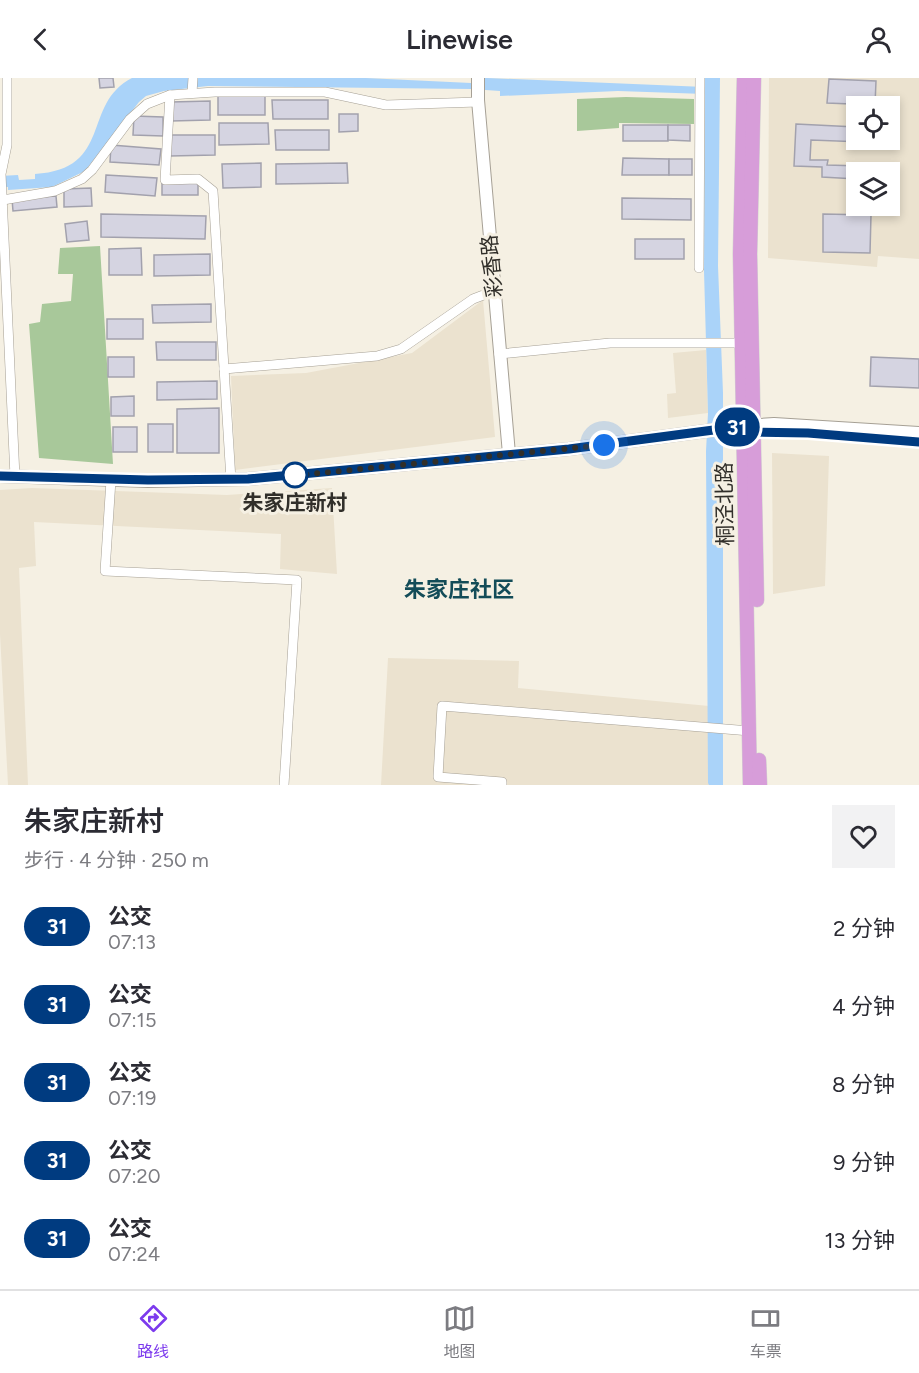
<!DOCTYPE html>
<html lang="zh">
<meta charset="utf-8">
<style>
:root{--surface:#fff;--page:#f2f2f3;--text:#2b2b33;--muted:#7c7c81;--line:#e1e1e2;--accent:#7c3aed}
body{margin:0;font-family:Figtree,"Noto Sans SC",sans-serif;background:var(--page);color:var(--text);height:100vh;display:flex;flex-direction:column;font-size:22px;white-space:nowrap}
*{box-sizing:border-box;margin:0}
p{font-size:20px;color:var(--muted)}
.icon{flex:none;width:33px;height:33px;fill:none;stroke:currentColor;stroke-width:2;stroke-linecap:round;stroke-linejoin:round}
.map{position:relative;height:707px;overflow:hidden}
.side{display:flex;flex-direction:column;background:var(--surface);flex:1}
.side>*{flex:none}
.badge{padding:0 12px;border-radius:20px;font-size:21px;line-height:39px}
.controls{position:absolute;left:846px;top:18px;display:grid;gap:12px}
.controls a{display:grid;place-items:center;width:54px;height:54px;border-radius:0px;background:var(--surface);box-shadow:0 3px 9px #0003;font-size:30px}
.you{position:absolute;width:30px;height:30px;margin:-15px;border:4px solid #fff;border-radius:50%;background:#1a73e8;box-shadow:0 0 0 9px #1a73e833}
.map>.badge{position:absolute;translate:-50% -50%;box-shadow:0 0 0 3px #fff}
.round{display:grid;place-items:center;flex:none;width:63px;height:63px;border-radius:0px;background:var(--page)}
.head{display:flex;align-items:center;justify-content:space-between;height:102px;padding:0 24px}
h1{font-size:28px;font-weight:600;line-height:45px}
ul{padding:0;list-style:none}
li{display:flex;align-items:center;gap:18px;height:78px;padding:0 24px}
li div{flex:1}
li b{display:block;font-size:22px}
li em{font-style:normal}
li .badge{min-width:66px;font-weight:700;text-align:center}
header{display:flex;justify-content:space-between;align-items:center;height:78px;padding:0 24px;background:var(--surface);font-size:27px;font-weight:600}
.menu{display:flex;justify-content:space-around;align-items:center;height:84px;border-top:2px solid var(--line);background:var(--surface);font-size:16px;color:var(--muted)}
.menu a{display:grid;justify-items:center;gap:3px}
.menu .active{color:var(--accent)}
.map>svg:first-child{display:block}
.built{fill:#ebe2cf;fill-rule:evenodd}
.green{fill:#a8c89a}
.water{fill:#aad3f9}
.building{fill:#d5d4e1;stroke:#a2a1ad;stroke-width:1.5}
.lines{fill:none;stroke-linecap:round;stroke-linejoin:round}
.street-casing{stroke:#a6a095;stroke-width:10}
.secondary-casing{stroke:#a6a095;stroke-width:14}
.primary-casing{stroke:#d2d1d0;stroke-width:15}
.street{stroke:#fff;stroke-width:9}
.secondary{stroke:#fff;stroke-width:12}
.primary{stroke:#d79dd9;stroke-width:14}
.line-casing{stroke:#fff;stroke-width:14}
.line{stroke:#003b80;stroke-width:9}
.walk{stroke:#312f2a;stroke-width:6;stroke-dasharray:0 10.8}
.stop-dot{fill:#fff;stroke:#003b80;stroke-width:3}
.labels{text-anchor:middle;stroke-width:6;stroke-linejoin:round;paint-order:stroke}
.street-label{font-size:21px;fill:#312f2a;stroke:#f5f0e3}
.stop-label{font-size:21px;font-weight:bold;fill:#312f2a;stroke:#f5f0e3}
.neighbourhood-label{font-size:22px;font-weight:bold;fill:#134c58;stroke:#f5f0e3}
</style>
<header><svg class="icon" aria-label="back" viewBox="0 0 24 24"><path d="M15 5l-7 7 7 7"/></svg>Linewise<svg class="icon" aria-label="person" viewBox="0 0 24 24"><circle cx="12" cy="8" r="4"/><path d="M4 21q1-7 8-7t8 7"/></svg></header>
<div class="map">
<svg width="919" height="707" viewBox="0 0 919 707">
<rect width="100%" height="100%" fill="#f5f0e3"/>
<g class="built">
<path d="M769,0H919V181L878,178L877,189L768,180ZM856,28H890V62H856ZM856,94H890V128H856Z"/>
<path d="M483,222L495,359L235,392L231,298L306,295L412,275Z"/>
<path d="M706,272L708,335L668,340L667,316L676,315L673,275Z"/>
<path d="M772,375L829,378L825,508L773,516Z"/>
<path d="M32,410L227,417L332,410L337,496L280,491L281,456L34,444L36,488L19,490L28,707H8L0,556V412Z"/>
<path d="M388,580L519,583L518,610L709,628V707H381Z"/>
</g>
<g class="green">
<path d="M626,19L694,21V46L619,45V50L577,53V21Z"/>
<path d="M100,168L113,386L39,380L29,246L40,244L42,226L71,223L73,196H58L60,170Z"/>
</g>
<path class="water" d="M132,0H366L471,5L472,0H487L705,9V0H720L718,188L723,315V707H709L708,705L706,373L708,335L704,193L705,16L618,13L500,18V13L471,11L208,8L164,13L146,18L139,24L85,93L52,109L8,112V109H0V98L18,97L19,102L35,101V96C114,91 81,26 132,0Z"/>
<g class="building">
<path d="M99,0H113L114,9L100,10Z"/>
<path d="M829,1L876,3L875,27L827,25Z"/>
<rect x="218" y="17" width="47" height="20"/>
<path d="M272,22H328V41H273Z"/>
<path d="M210,23V42L171,43V24Z"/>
<path d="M339,36H358V53L339,54Z"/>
<path d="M134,38L163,39V58L133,57Z"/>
<path d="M219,45H268L269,66L219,67Z"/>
<path d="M796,46L856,49V62H863V64L811,62L810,82H828L827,87L861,88V94H856V101L822,99V89L794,88Z"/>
<rect x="623" y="47" width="45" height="16"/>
<path d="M668,47H690V63L668,62Z"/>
<path d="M275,52H329V72H276Z"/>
<path d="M170,57H215V77L170,78Z"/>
<path d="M111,67L161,71L159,87L110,84Z"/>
<path d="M623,80L669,81V97H622Z"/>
<rect x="669" y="81" width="23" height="16"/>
<path d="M261,85V109L223,110L222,86Z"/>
<path d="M347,85L348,105L276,106V86Z"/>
<path d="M106,97L157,100L155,118L105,114Z"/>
<path d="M198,99V117H162V100Z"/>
<path d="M91,110L92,128L64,129V111Z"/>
<path d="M56,118L57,129L13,133L12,121Z"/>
<path d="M622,120L691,121V142L622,141Z"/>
<path d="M101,136L206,138L205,161L101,159Z"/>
<path d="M823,136L871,137L870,175L823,174Z"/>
<path d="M87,143L89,162L67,164L65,146Z"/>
<rect x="635" y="161" width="49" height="20"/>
<path d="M141,170L142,197H109V171Z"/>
<path d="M210,176V197L154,198V177Z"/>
<path d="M211,226V244L153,245L152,227Z"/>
<rect x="107" y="241" width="36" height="20"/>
<path d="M156,264H216V282H157Z"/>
<rect x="108" y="279" width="26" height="20"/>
<path d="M871,279L919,281V310L870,308Z"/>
<path d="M217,303V321L157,322V304Z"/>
<path d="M134,318V338H111V319Z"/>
<path d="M219,330V375H177V331Z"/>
<rect x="148" y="346" width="25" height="28"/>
<rect x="113" y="349" width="24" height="25"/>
</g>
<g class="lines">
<g class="street-casing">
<g id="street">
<path d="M7,0V67L1,96L15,399"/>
<path d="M192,15L193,0"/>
<path d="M170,17L165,102L198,101L213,113L231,402"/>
<path d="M3,122L55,113L82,101L92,92L130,41L147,26L170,17L215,14H325L386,27L478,24"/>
<path d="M699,190L700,0"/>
<path d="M499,276L610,265H742"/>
<path d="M224,291L377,278L401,271L473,221L494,213"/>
<path d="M111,402L105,493L297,502L284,707"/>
<path d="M502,707V704L438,699L442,628L750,653"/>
</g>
</g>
<g class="secondary-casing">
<g id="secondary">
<path d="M478,0V22L509,376"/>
<path d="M0,398L148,403L248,401L569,371L744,348L774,346L919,355"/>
</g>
</g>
<g class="primary-casing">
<g id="primary">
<path d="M744,0L740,176L750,707"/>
<path d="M754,0L750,176L757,522"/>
<path d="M759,682L760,707"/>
</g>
</g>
<use href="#street" class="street"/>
<use href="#secondary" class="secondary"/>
<use href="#primary" class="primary"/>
</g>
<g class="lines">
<g class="line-casing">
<path id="line" d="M0,398L148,402L248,401L569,371L744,348L754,354L808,355L919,364"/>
</g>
<use href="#line" class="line"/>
<path class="walk" d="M295,397L290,398L604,367"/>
</g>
<circle class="stop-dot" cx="295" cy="397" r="12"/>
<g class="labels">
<g class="street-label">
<text transform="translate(492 188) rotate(-95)" y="7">彩香路</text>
<text transform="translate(725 426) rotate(-91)" y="7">桐泾北路</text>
</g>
<g class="stop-label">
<text x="295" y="432">朱家庄新村</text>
</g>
<g class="neighbourhood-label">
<text x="459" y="519">朱家庄社区</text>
</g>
</g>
</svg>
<div class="controls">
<a><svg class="icon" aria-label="locate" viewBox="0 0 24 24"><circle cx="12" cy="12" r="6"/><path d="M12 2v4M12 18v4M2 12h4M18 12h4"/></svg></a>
<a><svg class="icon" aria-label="layers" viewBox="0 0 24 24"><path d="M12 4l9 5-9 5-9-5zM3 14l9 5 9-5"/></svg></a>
</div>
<div class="you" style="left:604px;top:367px"></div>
<b class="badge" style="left:737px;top:349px;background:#003b80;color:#fff">31</b>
</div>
<section class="side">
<div class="head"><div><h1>朱家庄新村</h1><p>步行 · 4 分钟 · 250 m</p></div><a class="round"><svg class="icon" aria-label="heart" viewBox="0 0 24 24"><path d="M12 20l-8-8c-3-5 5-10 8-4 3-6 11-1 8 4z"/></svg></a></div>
<ul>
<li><span class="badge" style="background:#003b80;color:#fff">31</span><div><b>公交</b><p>07:13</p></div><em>2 分钟</em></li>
<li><span class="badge" style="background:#003b80;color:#fff">31</span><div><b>公交</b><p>07:15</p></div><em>4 分钟</em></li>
<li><span class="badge" style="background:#003b80;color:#fff">31</span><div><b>公交</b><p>07:19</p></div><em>8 分钟</em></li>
<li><span class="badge" style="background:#003b80;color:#fff">31</span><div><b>公交</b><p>07:20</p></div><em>9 分钟</em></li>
<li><span class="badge" style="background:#003b80;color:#fff">31</span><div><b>公交</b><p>07:24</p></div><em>13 分钟</em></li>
</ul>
</section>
<nav class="menu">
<a class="active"><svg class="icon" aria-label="directions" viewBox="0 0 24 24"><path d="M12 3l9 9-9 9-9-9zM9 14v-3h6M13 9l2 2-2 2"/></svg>路线</a>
<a><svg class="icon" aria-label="map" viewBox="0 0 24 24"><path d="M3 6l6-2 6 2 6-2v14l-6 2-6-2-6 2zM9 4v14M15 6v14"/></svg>地图</a>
<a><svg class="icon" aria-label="tickets" viewBox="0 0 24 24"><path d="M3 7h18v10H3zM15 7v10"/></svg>车票</a>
</nav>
